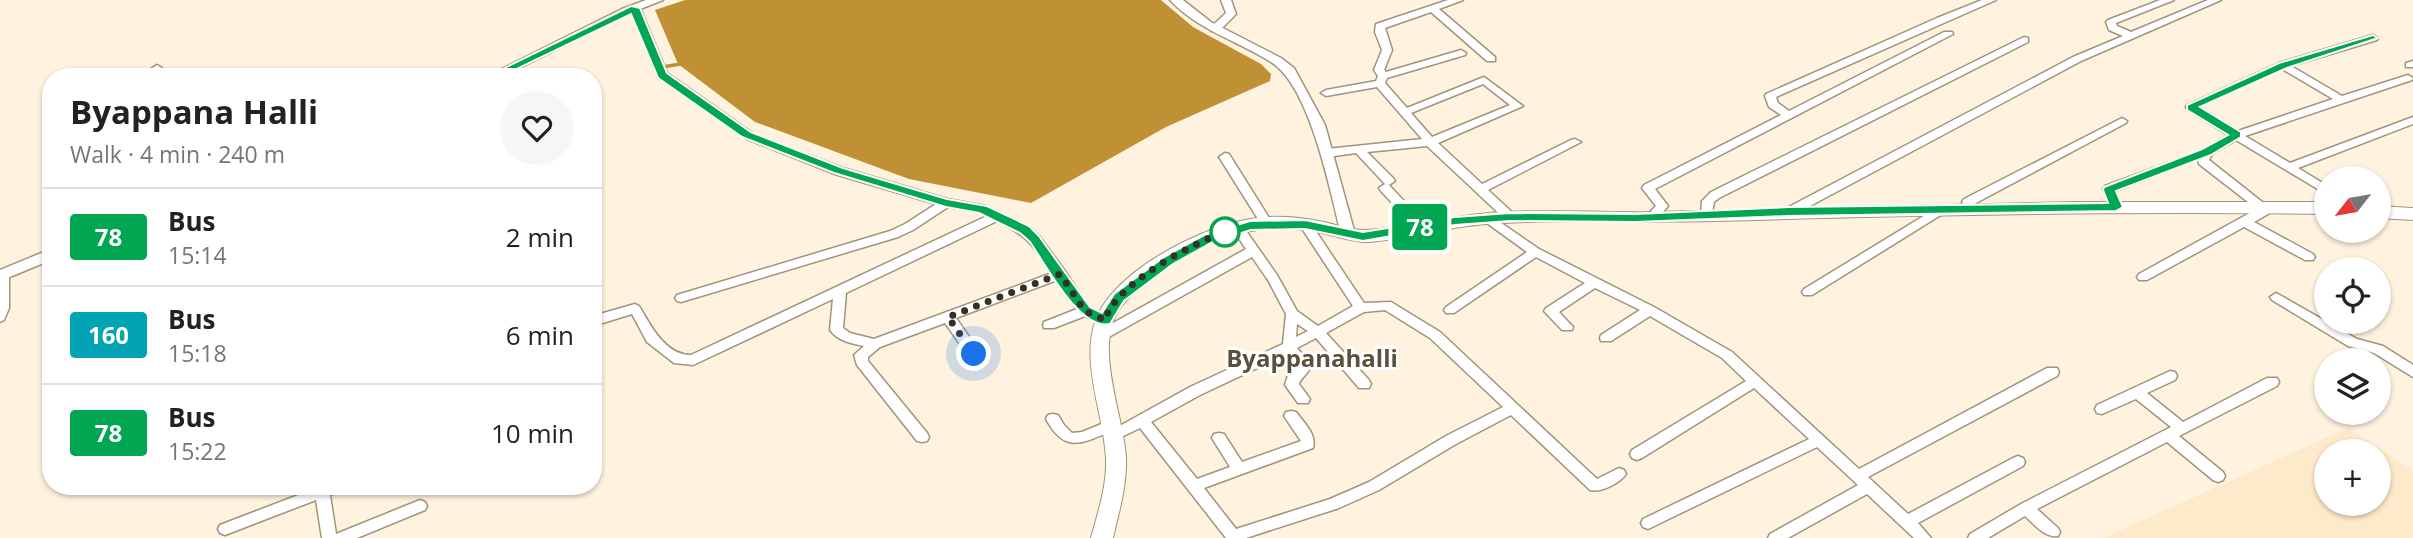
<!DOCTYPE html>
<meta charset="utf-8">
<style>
:root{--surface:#fff;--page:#f6f6f6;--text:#222;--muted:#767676;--line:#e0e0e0}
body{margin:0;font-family:"Open Sans",sans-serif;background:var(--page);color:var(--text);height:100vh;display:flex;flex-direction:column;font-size:26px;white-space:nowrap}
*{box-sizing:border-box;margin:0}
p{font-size:23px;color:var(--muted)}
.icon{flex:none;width:38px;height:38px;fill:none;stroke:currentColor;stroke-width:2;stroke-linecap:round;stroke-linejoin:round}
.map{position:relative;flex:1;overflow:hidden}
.side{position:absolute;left:42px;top:68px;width:560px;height:427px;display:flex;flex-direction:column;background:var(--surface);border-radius:28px;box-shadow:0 2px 5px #0004}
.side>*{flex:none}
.badge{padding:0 14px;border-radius:5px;font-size:24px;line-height:46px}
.needle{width:46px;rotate:239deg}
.tools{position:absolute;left:2314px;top:166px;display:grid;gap:14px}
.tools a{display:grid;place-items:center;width:77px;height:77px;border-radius:50%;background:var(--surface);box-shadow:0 2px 5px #0004;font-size:35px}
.you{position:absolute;width:35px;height:35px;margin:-18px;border:5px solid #fff;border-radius:50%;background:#1a73e8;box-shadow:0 0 0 10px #1a73e833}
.map>.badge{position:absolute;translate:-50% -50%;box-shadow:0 0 0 4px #fff}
.round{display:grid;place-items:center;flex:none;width:74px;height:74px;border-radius:37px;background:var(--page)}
.summary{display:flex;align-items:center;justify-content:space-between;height:119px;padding:0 28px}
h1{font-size:33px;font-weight:700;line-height:52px}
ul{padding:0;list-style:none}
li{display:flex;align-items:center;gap:21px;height:98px;padding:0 28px;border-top:2px solid var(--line)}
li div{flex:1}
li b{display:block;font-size:26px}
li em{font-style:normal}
li .badge{min-width:77px;font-weight:700;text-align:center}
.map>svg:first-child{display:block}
.built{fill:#fdeaca;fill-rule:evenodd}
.water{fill:#c09134}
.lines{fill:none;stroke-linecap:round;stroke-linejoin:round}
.stream{stroke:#c09134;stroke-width:3.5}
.minor-casing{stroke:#a1947c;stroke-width:3}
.tertiary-casing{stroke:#a1947c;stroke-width:3}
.secondary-casing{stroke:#a1947c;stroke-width:2}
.minor{fill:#fff;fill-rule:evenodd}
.tertiary{fill:#fff;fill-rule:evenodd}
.secondary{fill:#fff;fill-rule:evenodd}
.line{fill:#00a651;stroke:#fff;stroke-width:2}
.walk{stroke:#353026;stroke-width:7;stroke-dasharray:0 12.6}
.stop-dot{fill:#fff;stroke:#00a651;stroke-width:3.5}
.labels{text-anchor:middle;stroke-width:6;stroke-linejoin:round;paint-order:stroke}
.quarter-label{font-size:24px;font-weight:bold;fill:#5c503b;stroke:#fff}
</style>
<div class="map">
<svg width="2413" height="538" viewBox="0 0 2413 538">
<rect width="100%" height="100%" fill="#fff3df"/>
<path class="built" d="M2348,428L2413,470V538H2103ZM2326,452H2378V504H2326Z"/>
<path class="water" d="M685,0H1161L1193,27L1261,64L1271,74L1270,81L1166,127L1031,203L909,179L755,122L678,64L655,10Z"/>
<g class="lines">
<path class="stream" d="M662,67L681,64"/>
<g class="minor-casing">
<g id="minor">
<path d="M1221,0H1231L1236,14L1219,31H1211V27L1226,13Z"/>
<path d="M1448,0H1463L1439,9L1495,57V61H1487L1431,12L1385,28L1392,50L1384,70L1386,72L1461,50L1466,53L1465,55L1387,78L1385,83L1407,108L1484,77L1523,106L1438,143L1482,184L1571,140L1575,139L1581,142L1488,190L1514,214L1516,217L1514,220H1506L1427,146L1367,152L1393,178L1395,181L1389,185L1385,184L1356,153L1327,157L1321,153L1327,149L1422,139L1377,87L1326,96L1321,93L1326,90L1376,81L1378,76L1374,70L1382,50L1375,32L1376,24ZM1483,84L1510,105L1432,137L1411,113Z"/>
<path d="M1982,0H1996L1776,97L1778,103L1789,111L1944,32H1952L1953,34L1655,189L1668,206L1663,212L1662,220H1654L1651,211L1656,206L1642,188L1644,185L1781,115L1769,107L1765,96L1766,94L1937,18Z"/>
<path d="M2160,0H2174L2116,23L2117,26L2131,32L2208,0H2221L2081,61L1793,215L1789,216L1783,212L1785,209L2073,57L2123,36L2109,30L2106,22L2108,20Z"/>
<path d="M635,5L640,8L667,73L755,135L843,168L947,199L986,206L1029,227L1039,236L1065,271L1089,308L1110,317L1111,320L1110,323L1105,325L1085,316L1054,328H1044L1043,325L1044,322L1077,309L1057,280L956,318L979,351L981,354L979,357H969L945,323L880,347L868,357V361L927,433L929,437L927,441L922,442L917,441L857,365L854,355L864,346C850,343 838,341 830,330L833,299L693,365L674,363L647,342L632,314L593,326V316L635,304L639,306C651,326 665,355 691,355L987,216L979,212L948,207L913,230L898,237L681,302L677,301L675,298L677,295L890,231L905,224L936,204L835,174L747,139L658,77L630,8ZM997,221C1029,237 1032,244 1052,273L874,339L850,333L843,328L846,293Z"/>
<path d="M2373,35L2378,38L2377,40L2291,66L2342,96L2408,75L2413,78L2412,80L2245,136L2290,163L2413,117V124L2298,168L2326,185V194L2236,140L2212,154L2209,160L2266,205L2275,204L2277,207L2275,210L2254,222L2313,254L2315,257L2313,260H2305L2244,227L2147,280H2139L2137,277L2139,274L2257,209L2199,164L2198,159L2115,191L2122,207L2120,210H2112L2103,189L2105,186L2203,150L2228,135L2187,109L2186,107L2187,105L2279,63ZM2282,69L2333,99L2238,131L2199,107Z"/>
<path d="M2024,37L2028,38V42L1719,198L1714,202L1711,218H1703L1701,215L1702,201L1711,192Z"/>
<path d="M2413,61V67H2406V63Z"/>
<path d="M157,65L162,68V77H152V68Z"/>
<path d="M2122,118L2127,121L2126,123L1974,204L1976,210L1974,213H1966L1962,202L1964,199Z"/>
<path d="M1225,153L1229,154L1271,221L1273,224L1271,227H1263L1219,157Z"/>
<path d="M1385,184L1389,185L1425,224L1427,227L1425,230H1417L1381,191L1379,188Z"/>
<path d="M1940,206L1944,207L1946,210L1944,213L1812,295H1804L1802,292L1804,289Z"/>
<path d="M1488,214L1539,249L1654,307L1732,352L1859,469L2047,368H2057L2059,372L2057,376L1868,477L1908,514L2013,458L2018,456L2023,458L2025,462L2023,466L1918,523L1931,538H1914L1867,494L1788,538H1768L1770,534L1858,485L1817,447L1648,529L1643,527L1641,523L1643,519L1809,439L1754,388L1642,458L1637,460L1632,458L1630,454L1632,450L1746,381L1722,358L1650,316L1611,341H1601L1600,338L1601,335L1640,310L1595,288L1559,312L1573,327L1572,330H1562L1544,311L1546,308L1585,283L1536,257L1454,313H1446L1444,310L1446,307L1527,252L1484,221L1482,218L1484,215Z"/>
<path d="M1305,220L1309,221L1364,303L1391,302L1440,332L1597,479L1619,468L1624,470L1626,474C1620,483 1601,493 1590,490L1511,415L1456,444L1379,490L1339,508L1246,538H1226L1140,428L1113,441L1108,440L1106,436L1109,432C1079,445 1064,452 1046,419L1048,415L1053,414L1058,415L1064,425L1072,433L1082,432L1111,420L1116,421L1118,425L1116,428L1190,387L1283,344L1286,314L1268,280L1252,257L1107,338H1097L1096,335L1097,332L1246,249L1232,228L1234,225H1242L1277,275L1297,311L1318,326L1353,306L1299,224ZM1385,310L1430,338L1503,407L1446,436L1369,482L1330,499L1236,529L1204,488L1313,448C1317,434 1304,423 1296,412L1291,411L1286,412L1284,416L1301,441L1242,462L1224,434L1219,433L1214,434L1212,438L1230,467L1197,479L1151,422L1200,395L1287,354L1297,366L1288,375L1285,385L1298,403H1308L1310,399L1299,384C1301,377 1309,374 1311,365L1297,348L1316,338L1359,388H1369L1371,384L1369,380L1326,333L1364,312ZM1297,324L1308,331L1296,337Z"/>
<path d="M3,270L9,274V308L4,320L0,322V271Z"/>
<path d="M2276,293L2357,339L2383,346L2413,365V377L2374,353L2348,346L2272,300L2270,297Z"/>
<path d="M2170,371L2175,372L2177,376L2175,380L2147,393L2183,422L2267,378H2277L2279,382L2277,386L2179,436L2223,472L2225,476L2223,480L2218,482L2213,480L2167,442L2037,509L2058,528L2060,532L2058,536C2045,538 2034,524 2025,516L1988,538H1968L1970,534L2021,504L2171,427L2136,399L2102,414L2097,413L2095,409L2097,405Z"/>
<path d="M314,486H344L342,490L330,495L336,534L420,500L425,502L427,506L425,510L357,538H322L316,500L225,535L220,533L218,529L220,525L314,489Z"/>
</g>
</g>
<g class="tertiary-casing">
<g id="tertiary">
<path d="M646,0H663L630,13L501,77H486L622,9Z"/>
<path d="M1170,0H1183L1211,22L1281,58L1294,68L1325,125L1355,234L1353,237H1343L1341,234C1330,190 1310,86 1271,62C1238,41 1198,30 1170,0Z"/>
<path d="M51,249V260L0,281V270Z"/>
</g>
</g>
<g class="secondary-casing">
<g id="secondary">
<path d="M2075,202H2326V214C2122,211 1918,215 1714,221C1638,223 1561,218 1486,224C1446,227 1408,239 1369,242C1354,243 1340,237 1326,234C1300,228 1272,226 1245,232C1202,241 1149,272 1121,307C1092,345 1124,415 1126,458C1127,485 1119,512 1113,538H1091C1098,512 1107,486 1106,459C1104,409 1072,346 1106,301C1136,261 1202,228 1250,219C1274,215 1300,217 1324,222C1338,225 1352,231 1367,230C1412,228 1456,214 1502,212C1552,209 1602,213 1652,212C1793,208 1934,204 2075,202Z"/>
<path d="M2378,206L2413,208V220L2378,218Z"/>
</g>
</g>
<use href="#minor" class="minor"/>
<use href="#tertiary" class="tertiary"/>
<use href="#secondary" class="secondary"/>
</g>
<path class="line" d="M631,6L640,8L667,73L751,132L843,168L947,199L987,206L1029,226L1039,236L1090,307L1102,313L1114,294L1164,257L1204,235L1250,221L1305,220L1363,232L1455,217L1510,213L1636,214L1789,207L2108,203L2103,190L2104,187L2202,149L2228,135L2187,110V105L2279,63L2373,35L2378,38L2287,68L2200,107L2241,132V137L2211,155L2116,191L2123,207L2116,211L1789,216L1636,222L1510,221L1455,225L1363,241L1305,229L1251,230L1213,242L1173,264L1124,301L1110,324C1080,331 1045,264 1030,242L1020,233L979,213L946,207L834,173L742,137L658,78L631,14L496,79L486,77Z"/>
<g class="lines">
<path class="walk" d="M974,354L948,317L1060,274L1085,311L1105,320C1115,284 1193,243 1225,232"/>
</g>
<circle class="stop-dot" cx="1225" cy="232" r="14"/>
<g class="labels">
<g class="quarter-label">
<text x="1312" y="367">Byappanahalli</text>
</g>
</g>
</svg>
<div class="tools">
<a><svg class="needle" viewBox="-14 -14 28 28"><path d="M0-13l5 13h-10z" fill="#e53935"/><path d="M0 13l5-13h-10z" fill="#767676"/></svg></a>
<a><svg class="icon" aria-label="locate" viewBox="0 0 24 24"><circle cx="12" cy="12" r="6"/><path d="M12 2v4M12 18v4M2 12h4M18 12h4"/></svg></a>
<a><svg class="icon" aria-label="layers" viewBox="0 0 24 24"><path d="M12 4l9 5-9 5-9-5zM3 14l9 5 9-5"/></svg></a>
<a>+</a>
</div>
<div class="you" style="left:974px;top:354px"></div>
<b class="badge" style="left:1420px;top:227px;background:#00a651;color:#fff">78</b>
<section class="side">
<div class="summary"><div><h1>Byappana Halli</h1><p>Walk · 4 min · 240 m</p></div><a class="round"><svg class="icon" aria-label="heart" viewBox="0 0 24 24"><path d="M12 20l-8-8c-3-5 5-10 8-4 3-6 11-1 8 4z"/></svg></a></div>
<ul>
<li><span class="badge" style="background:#00a651;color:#fff">78</span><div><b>Bus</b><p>15:14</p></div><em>2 min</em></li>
<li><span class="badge" style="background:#00a3b4;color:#fff">160</span><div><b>Bus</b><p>15:18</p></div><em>6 min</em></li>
<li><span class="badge" style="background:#00a651;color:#fff">78</span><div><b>Bus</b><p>15:22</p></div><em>10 min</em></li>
</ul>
</section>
</div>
